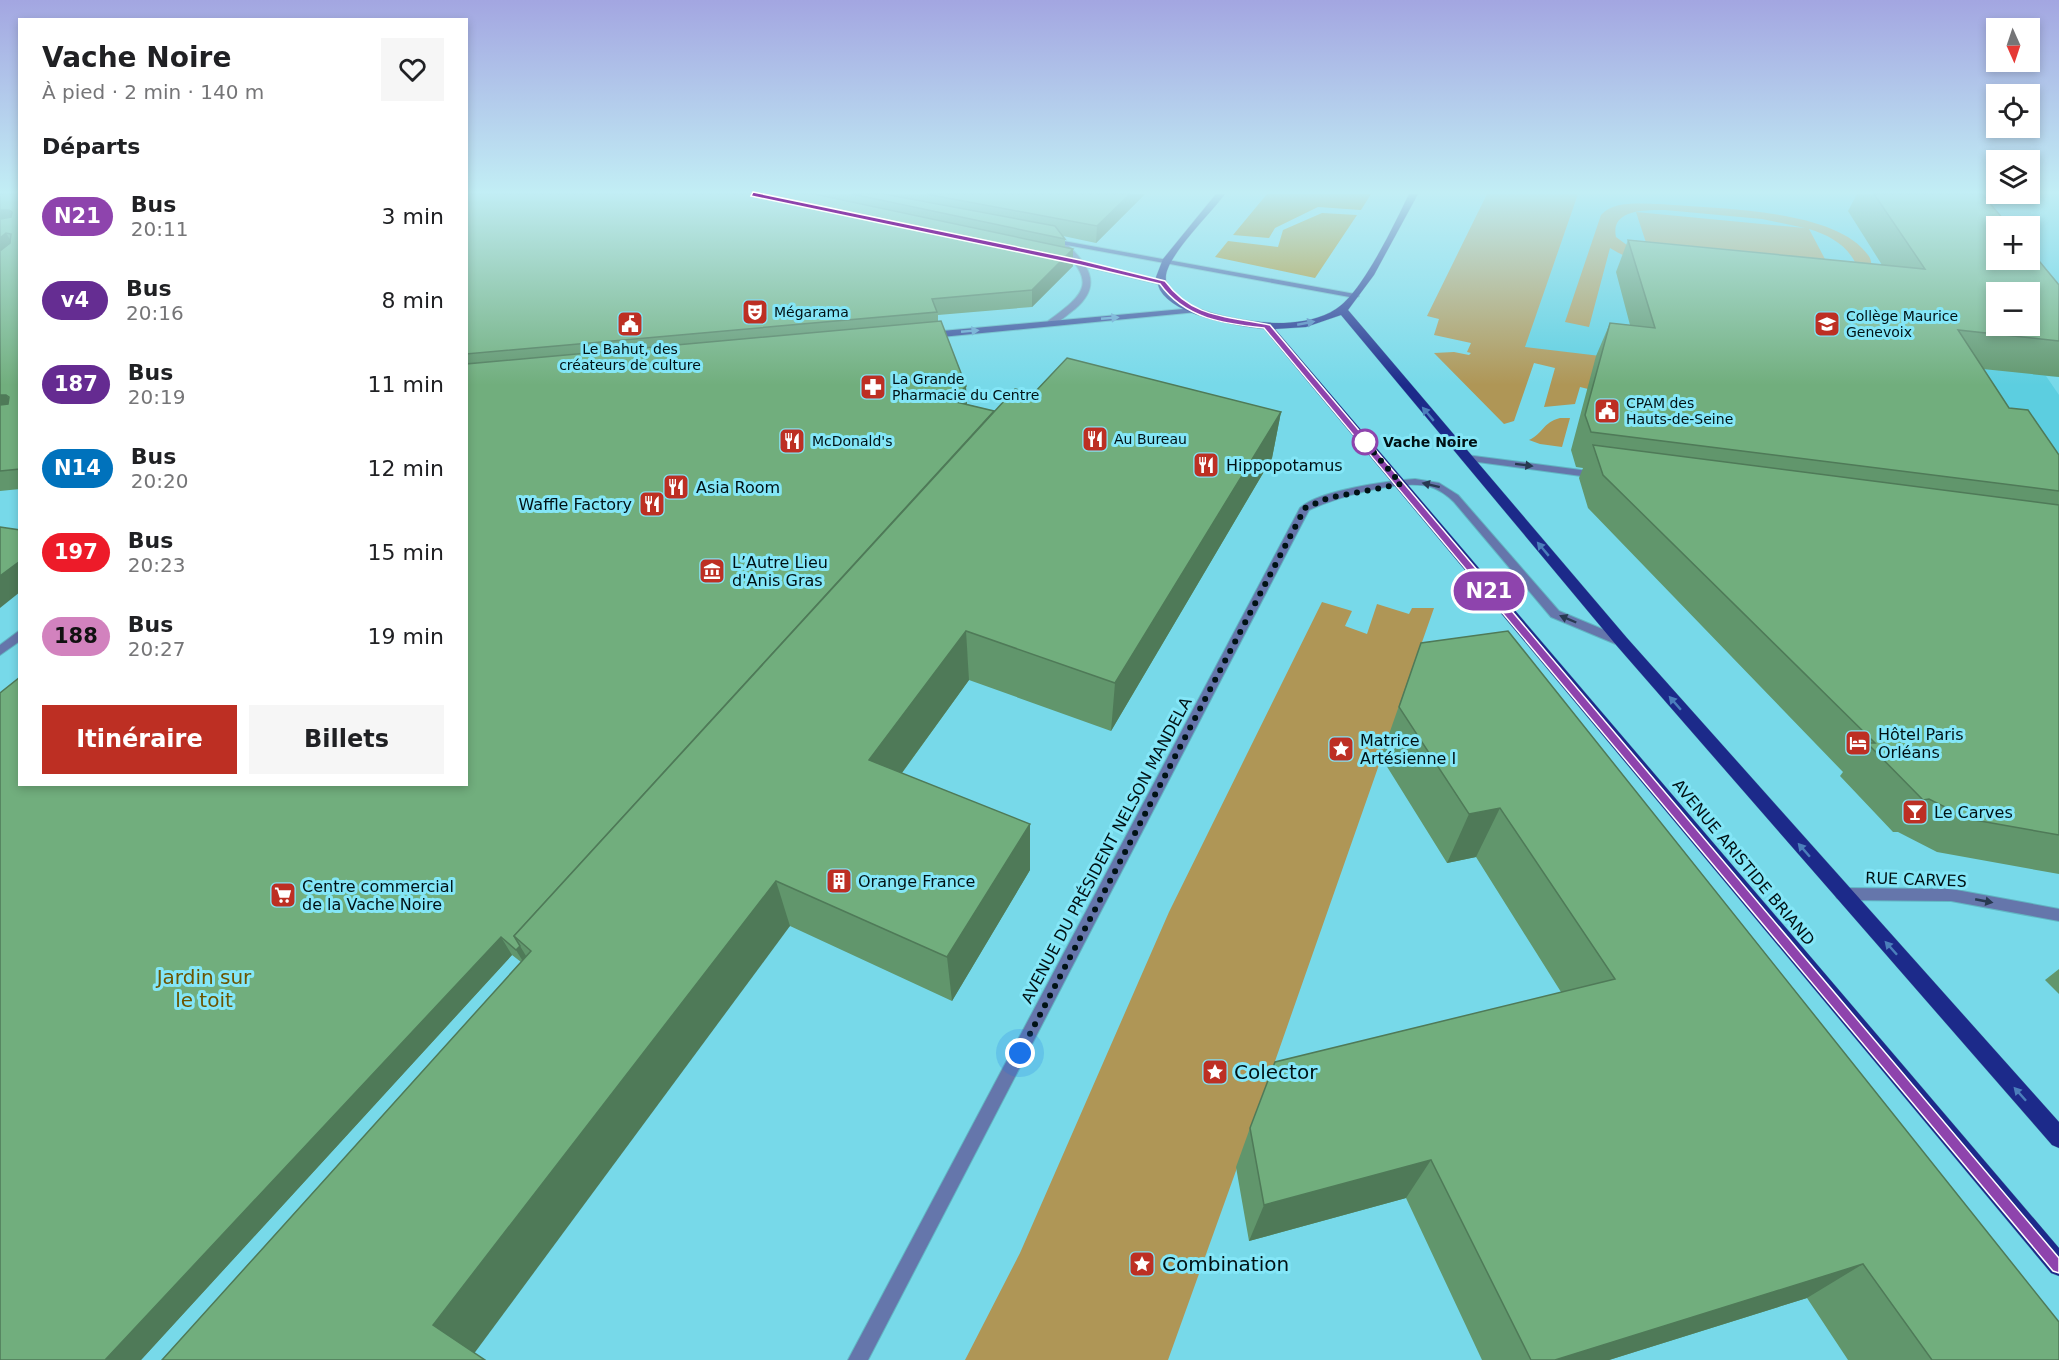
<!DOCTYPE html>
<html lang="fr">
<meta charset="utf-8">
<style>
:root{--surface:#fff;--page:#f6f6f6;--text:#202124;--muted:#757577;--accent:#bd2f23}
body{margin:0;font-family:"DejaVu Sans",sans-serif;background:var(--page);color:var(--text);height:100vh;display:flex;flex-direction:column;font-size:22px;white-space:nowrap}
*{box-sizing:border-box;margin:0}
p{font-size:20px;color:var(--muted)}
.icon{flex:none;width:33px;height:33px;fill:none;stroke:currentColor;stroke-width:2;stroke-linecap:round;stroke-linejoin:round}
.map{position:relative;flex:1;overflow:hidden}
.panel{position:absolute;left:18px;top:18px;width:450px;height:768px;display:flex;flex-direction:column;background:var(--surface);border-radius:0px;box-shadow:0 3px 9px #0003}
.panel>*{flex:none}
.badge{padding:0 12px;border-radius:20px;font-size:21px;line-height:39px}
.needle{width:39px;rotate:177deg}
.fabs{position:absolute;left:1986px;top:18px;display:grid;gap:12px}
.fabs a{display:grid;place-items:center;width:54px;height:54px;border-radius:0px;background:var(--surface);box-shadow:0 3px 9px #0003;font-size:30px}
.you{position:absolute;width:30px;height:30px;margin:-15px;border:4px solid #fff;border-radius:50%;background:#1a73e8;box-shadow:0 0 0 9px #1a73e833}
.map>.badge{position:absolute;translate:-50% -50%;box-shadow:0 0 0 3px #fff}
h2{padding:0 24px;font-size:22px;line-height:54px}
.round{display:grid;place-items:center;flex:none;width:63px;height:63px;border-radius:0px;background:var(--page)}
.overview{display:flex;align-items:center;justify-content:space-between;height:102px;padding:0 24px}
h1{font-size:28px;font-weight:700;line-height:45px}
.primary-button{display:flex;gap:12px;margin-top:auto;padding:12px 24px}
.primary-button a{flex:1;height:69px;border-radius:0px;background:var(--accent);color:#fff;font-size:24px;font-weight:700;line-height:69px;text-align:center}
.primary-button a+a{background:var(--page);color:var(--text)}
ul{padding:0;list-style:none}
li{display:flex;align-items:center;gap:18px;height:84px;padding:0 24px}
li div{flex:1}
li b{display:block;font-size:22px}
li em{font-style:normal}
li .badge{min-width:66px;font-weight:700;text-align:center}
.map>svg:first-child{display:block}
.built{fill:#5ccee0;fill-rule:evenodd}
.green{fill:#af9656;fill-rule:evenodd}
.forest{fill:#ab8815}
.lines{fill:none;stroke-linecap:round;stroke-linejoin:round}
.lane-casing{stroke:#62b5c3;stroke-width:2}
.street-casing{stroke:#62b5c3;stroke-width:2}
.secondary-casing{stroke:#62b5c3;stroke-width:2}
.primary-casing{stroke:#62b5c3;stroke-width:1}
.lane{fill:#6576ab;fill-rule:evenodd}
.street{fill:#6576ab;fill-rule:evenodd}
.secondary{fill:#384c99;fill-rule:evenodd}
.primary{fill:#1c2a8a;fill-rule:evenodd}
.wall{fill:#61966c}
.shaded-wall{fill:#4f7a58}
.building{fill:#71ae7d;stroke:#4f7a58;stroke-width:1.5;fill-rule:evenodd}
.oneway{fill:#62a1cd}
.oneway2{fill:#4b7fbb}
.oneway3{fill:#283a51}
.line{fill:#8e44ad;stroke:#fff;stroke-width:1.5}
.walk{stroke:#001215;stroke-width:6;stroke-dasharray:0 10.8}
.stop-dot{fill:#fff;stroke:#8e44ad;stroke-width:3}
.labels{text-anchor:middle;stroke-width:6;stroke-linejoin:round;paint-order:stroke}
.far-poi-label{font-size:14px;fill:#001215;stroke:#84e6f7;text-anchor:start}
.far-stop-label{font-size:14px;font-weight:bold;fill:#001215;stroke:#84e6f7;text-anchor:start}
.poi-label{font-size:16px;fill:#001215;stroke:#84e6f7;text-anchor:start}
.street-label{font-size:16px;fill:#001215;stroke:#84e6f7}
.near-park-label{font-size:20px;fill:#6c5400;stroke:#84e6f7}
.near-poi-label{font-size:20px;fill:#001215;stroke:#84e6f7;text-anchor:start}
</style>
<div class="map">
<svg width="2059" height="1360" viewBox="0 0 2059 1360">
<rect width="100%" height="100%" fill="#77d9e9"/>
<path class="built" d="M1578,194H2059V377L2046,376L2059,395V496L1956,397L1524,348ZM1996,226H2030V260H1996ZM1996,292H2030V326H1996Z"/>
<g class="green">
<path d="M1487,194H1578L1525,347L1634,360L1588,389L1580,387L1575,404L1544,407L1555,368L1534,363L1514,421L1504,424L1434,353L1454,352L1469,355L1471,353L1467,352L1471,343L1434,335L1439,319L1427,316Z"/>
<path d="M1661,204C1714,209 1835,208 1868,255C1873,261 1872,269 1866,275C1843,300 1698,279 1665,271C1646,266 1627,258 1610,248L1589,327L1565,322L1601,215C1614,200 1642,204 1661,204ZM1665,210L1762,219L1805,228L1636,212L1651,258L1635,251L1616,237C1610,209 1646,210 1665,210ZM1809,229C1829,235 1847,245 1856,264C1852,271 1846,275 1838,277C1808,284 1681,271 1653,259L1834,276Z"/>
<path d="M1560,418H1570L1562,447L1540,444L1529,440C1544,433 1542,423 1560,418Z"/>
<path d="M1322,602L1352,611L1345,626L1367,634L1377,604L1409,614L1412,608H1434L1260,1104L1168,1360H965L1020,1253L1169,912Z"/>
</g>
<g class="forest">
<path d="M1267,194H1371L1361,210L1318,207L1275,228L1269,238L1233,235Z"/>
<path d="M1322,213L1357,215L1315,278L1215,257L1228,241L1278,247L1283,230Z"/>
</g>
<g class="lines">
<g class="lane-casing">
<path id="lane" d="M1066,258L1163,281L1167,283L1163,285L1066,262Z"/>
</g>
<g class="street-casing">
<g id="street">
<path d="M1058,241H1064C1086,263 1105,283 1075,309C1067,315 1060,322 1051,325H1048V321C1088,292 1096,282 1058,245Z"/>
<path d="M1466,455L1596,472L1601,475L1596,478L1463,460L1461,458Z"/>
<path d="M1415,479L1439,483L1458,495L1559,611L1626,639L1628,642L1626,645H1618L1551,617L1454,502C1448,496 1440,490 1431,487C1402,478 1337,497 1309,510L868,1360H848L1300,508C1319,490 1388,481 1415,479Z"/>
<path d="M20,630V641L0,655V645Z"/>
<path d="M1842,888L1951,889L2059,909V921L1951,901L1842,900L1837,898L1835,894L1837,890Z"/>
</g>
</g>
<g class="secondary-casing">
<g id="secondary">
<path d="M1047,238L1355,294L1359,296L1355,298L1050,242H1047Z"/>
<path d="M1194,308L1198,310L1197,312L931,338L927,335L931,332Z"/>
</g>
</g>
<g class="primary-casing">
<path id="primary" d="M1216,194H1225C1211,213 1169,254 1166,275C1161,312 1259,324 1284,323C1302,322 1321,319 1336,309C1362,293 1395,223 1409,194H1418L1374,275L1348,310L1627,638L2059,1122V1148L2052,1145L1617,646L1341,315L1306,327L1275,329L2059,1248V1276L2051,1273L1264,329C1236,326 1175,316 1160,290C1158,286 1157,281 1156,277L1163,259Z"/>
</g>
<use href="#lane" class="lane"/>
<use href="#street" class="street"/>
<use href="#secondary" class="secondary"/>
<use href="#primary" class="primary"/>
</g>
<g class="wall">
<path d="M0,194H20V489L0,491Z"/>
<path d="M466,194H1145L1096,243L1063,236L1065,239V247L1073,249V266L1032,307L938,315V321L967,404H966L994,411L1034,393L1281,412L1272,458L1111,731L969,680L902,773L1030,870L952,1001L790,926L162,1360L521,962L512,955L141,1360H0L466,784Z"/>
<path d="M1857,194H1982L2059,285V377L1983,369L2009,408L2059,455V874L1937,852L1898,832H1893L1840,776L1843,772L1588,508L1579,478L1583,468L1576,467L1571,450L1596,356L1610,323L1630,325L1616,272L1628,240L1882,265L1848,211Z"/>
<path d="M1421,643L2059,1360H1848L1807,1298L1609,1360H1482L1406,1198L1249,1241L1236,1167L1250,1128L1561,992L1476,857L1447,863L1381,757Z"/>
<path d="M2059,969V994L2045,980Z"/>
</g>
<g class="shaded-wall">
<path d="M1130,194H1145L1096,243L1097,226Z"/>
<path d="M0,210H9L20,226L0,228Z"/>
<path d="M6,233L17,250L0,264V238Z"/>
<path d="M1073,249V266L1032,307V290Z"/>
<path d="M966,386L967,404L953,419L952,401Z"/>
<path d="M0,395H6L20,413L0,415Z"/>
<path d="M1281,412L1272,458L1111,731L1115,683Z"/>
<path d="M20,561V592L0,608V576Z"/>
<path d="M966,631L969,680L877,807L869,760Z"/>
<path d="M1500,808L1476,857L1447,863L1469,814Z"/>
<path d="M1030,824V870L952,1001L947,957Z"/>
<path d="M776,881L790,926L473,1355L433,1325Z"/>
<path d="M501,937L512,955L141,1360H105Z"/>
<path d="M520,946L531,964L527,968L516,950Z"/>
<path d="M1431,1160L1406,1198L1249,1241L1264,1205Z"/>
<path d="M1863,1264L1807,1298L1609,1360H1555Z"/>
</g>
<g class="building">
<path d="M0,194H20V469L0,471V405L8,404L9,397L6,395H0V251L10,243L11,234L6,233L0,238V219L11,217L12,212L9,210H0Z"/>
<path d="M466,194H814L1073,249L1032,290L932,299L937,312L466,354Z"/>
<path d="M852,194H884L1055,226L1065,239Z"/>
<path d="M926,194H1130L1097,226Z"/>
<path d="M1874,194H1982L2009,226H1996V260H2030V250L2059,285V341L1958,330L2009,408L2028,410L2059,455V491L1591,432L1585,415L1610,323L1655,328L1628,240L1925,269ZM1996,292H2030V326H1996Z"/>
<path d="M941,321L966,386L952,401L994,411L514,936L520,946L516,950L501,937L105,1360H0V693L20,677V784H466V364Z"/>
<path d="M1067,358L1281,412L1115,683L966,631L869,760L1030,824L947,957L776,881L433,1325L485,1360H162L531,951L514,936L1015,389L1034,393Z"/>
<path d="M1593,445L2059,505V835L1969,819L1929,799L1923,800L1867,743H1875L1603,475Z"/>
<path d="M0,527L20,530V561L0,576Z"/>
<path d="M1508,631L2059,1322V1360H1932L1863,1264L1555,1360H1531L1431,1160L1264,1205L1250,1128L1275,1062L1615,979L1500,808L1469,814L1399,707L1421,643Z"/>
</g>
<defs><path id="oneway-solid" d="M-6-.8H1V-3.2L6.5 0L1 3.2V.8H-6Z" transform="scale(1.5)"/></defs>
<g class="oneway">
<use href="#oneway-solid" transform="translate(1110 318) rotate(-5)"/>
<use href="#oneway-solid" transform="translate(970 331) rotate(-5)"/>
</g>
<g class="oneway2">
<use href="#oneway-solid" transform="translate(1306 323) rotate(-11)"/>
<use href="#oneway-solid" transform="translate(1428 414) rotate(-130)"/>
<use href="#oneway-solid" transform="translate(1543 549) rotate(-130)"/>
<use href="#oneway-solid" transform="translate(1675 703) rotate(-131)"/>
<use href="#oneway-solid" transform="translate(1804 850) rotate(-131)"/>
<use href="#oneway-solid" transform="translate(1891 948) rotate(-132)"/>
<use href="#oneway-solid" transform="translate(2020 1094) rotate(-132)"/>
</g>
<g class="oneway3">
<use href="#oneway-solid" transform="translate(1524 465) rotate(7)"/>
<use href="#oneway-solid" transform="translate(1431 485) rotate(-166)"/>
<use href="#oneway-solid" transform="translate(1568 619) rotate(-157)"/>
<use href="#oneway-solid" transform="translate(1984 901) rotate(11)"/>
</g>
<linearGradient id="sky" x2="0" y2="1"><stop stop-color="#a3a6e1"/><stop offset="0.5" stop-color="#c2eef5"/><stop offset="1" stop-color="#c2eef5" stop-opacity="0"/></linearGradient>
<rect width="2059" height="385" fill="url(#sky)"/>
<path class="line" d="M753,192L1080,260L1165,281C1193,319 1229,316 1270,325L2059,1258V1273L2053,1271L1264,328C1225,324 1185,319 1160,284L1080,265L751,196Z"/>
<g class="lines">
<path class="walk" d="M1020,1053L1305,508L1328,498L1401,484L1365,442"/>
</g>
<defs>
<g id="theatre-square" transform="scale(1.35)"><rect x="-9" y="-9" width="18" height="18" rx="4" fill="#bd2f23" stroke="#84e6f7"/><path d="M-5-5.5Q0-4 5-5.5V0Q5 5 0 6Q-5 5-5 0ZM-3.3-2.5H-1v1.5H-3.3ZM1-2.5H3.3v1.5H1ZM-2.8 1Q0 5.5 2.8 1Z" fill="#fff"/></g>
<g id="civic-square" transform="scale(1.35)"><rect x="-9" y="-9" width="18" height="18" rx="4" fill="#bd2f23" stroke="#84e6f7"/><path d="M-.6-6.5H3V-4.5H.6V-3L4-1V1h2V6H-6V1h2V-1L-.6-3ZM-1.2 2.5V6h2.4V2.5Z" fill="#fff"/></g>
<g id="school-square" transform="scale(1.35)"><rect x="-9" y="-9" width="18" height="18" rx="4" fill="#bd2f23" stroke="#84e6f7"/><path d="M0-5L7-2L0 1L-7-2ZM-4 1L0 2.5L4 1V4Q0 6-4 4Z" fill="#fff"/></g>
<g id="pharmacy-square" transform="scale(1.35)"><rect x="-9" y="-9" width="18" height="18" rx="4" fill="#bd2f23" stroke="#84e6f7"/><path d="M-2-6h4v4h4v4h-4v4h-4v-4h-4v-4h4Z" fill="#fff"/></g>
<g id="restaurant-square" transform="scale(1.35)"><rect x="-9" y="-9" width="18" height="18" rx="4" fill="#bd2f23" stroke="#84e6f7"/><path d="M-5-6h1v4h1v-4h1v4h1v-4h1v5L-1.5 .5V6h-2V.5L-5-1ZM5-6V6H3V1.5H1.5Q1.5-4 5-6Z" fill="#fff"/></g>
<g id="museum-square" transform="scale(1.35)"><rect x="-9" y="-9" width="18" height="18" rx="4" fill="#bd2f23" stroke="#84e6f7"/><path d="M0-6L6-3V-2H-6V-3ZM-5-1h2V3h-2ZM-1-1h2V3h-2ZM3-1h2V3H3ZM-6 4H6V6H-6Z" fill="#fff"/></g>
<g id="hotel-square" transform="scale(1.35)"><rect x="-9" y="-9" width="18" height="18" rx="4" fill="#bd2f23" stroke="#84e6f7"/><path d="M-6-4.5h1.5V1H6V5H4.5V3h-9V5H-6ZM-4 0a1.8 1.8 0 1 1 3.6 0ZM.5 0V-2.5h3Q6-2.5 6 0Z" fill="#fff"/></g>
<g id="sight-square" transform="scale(1.35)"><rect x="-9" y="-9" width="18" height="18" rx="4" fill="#bd2f23" stroke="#84e6f7"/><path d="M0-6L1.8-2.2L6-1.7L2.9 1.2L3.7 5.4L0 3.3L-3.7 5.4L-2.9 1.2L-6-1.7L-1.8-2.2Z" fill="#fff"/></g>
<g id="bar-square" transform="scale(1.35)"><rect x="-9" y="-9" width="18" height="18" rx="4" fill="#bd2f23" stroke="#84e6f7"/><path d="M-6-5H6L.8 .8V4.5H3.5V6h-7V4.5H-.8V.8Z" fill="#fff"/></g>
<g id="building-square" transform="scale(1.35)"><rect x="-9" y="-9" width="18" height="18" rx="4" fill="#bd2f23" stroke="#84e6f7"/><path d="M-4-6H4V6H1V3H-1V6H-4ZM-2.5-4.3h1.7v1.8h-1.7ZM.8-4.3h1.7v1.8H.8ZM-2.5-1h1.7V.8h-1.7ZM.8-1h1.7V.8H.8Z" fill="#fff"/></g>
<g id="supermarket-square" transform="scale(1.35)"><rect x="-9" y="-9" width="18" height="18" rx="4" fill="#bd2f23" stroke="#84e6f7"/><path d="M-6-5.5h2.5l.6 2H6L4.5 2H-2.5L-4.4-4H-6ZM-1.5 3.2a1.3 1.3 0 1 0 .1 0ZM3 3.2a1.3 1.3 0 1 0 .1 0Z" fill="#fff"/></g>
</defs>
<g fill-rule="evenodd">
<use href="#theatre-square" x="755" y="312"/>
<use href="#civic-square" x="630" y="324"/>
<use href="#school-square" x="1827" y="324"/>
<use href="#pharmacy-square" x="873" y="387"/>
<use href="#civic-square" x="1607" y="411"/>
<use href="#restaurant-square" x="1095" y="439"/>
<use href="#restaurant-square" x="792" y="441"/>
<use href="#restaurant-square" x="1206" y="465"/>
<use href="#restaurant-square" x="676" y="487"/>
<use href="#restaurant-square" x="652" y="504"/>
<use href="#museum-square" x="712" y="571"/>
<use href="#hotel-square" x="1858" y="743"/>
<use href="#sight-square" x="1341" y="749"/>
<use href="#bar-square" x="1915" y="812"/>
<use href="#building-square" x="839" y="881"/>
<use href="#supermarket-square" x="283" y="895"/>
<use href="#sight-square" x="1215" y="1072"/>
<use href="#sight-square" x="1142" y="1264"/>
</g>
<circle class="stop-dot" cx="1365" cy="442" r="12"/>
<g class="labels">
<g class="far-poi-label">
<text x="774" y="317">Mégarama</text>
<text x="1846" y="321">Collège Maurice<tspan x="1846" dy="16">Genevoix</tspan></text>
<text x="630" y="354" text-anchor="middle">Le Bahut, des<tspan x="630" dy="16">créateurs de culture</tspan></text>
<text x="892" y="384">La Grande<tspan x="892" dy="16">Pharmacie du Centre</tspan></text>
<text x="1626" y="408">CPAM des<tspan x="1626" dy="16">Hauts-de-Seine</tspan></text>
<text x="1114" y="444">Au Bureau</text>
<text x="812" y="446">McDonald's</text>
</g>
<g class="far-stop-label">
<text x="1383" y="447">Vache Noire</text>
</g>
<g class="poi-label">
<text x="1226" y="471">Hippopotamus</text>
<text x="696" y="493">Asia Room</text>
<text x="632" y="510" text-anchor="end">Waffle Factory</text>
<text x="732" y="568">L’Autre Lieu<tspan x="732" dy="18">d'Anis Gras</tspan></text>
<text x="1878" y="740">Hôtel Paris<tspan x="1878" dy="18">Orléans</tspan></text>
<text x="1360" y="746">Matrice<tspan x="1360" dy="18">Artésienne I</tspan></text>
<text x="1934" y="818">Le Carves</text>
<text x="858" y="887">Orange France</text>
<text x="302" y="892">Centre commercial<tspan x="302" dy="18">de la Vache Noire</tspan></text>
</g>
<g class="street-label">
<text transform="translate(1106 850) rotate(-62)" y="6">AVENUE DU PRÉSIDENT NELSON MANDELA</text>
<text transform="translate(1744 862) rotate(50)" y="6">AVENUE ARISTIDE BRIAND</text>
<text transform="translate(1916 879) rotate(2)" y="6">RUE CARVES</text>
</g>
<g class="near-park-label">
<text x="204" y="984">Jardin sur<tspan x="204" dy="23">le toit</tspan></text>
</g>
<g class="near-poi-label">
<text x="1234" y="1079">Colector</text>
<text x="1162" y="1271">Combination</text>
</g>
</g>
</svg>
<div class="fabs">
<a><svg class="needle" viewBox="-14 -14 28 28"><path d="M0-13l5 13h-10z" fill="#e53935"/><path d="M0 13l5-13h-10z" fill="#757577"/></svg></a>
<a><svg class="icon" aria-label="locate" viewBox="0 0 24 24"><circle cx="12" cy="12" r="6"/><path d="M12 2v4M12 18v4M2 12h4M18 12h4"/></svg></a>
<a><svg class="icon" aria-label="layers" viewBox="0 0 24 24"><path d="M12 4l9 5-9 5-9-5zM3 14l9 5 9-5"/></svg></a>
<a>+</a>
<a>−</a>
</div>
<div class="you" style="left:1020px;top:1053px"></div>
<b class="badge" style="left:1489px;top:591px;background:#8e44ad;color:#fff">N21</b>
<section class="panel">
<div class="overview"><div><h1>Vache Noire</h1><p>À pied · 2 min · 140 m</p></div><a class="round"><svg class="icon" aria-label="heart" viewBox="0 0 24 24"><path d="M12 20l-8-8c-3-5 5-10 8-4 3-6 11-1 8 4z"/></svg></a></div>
<h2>Départs</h2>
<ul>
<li><span class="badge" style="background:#8e44ad;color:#fff">N21</span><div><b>Bus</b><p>20:11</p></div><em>3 min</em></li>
<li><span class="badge" style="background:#652d92;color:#fff">v4</span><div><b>Bus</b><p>20:16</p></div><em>8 min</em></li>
<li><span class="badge" style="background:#652b91;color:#fff">187</span><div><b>Bus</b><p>20:19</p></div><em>11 min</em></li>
<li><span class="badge" style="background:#0072bc;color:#fff">N14</span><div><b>Bus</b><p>20:20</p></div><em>12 min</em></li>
<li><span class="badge" style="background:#ed1b29;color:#fff">197</span><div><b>Bus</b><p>20:23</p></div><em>15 min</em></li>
<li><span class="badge" style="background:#d282be;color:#111">188</span><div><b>Bus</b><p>20:27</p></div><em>19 min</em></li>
</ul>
<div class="primary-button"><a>Itinéraire</a><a>Billets</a></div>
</section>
</div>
